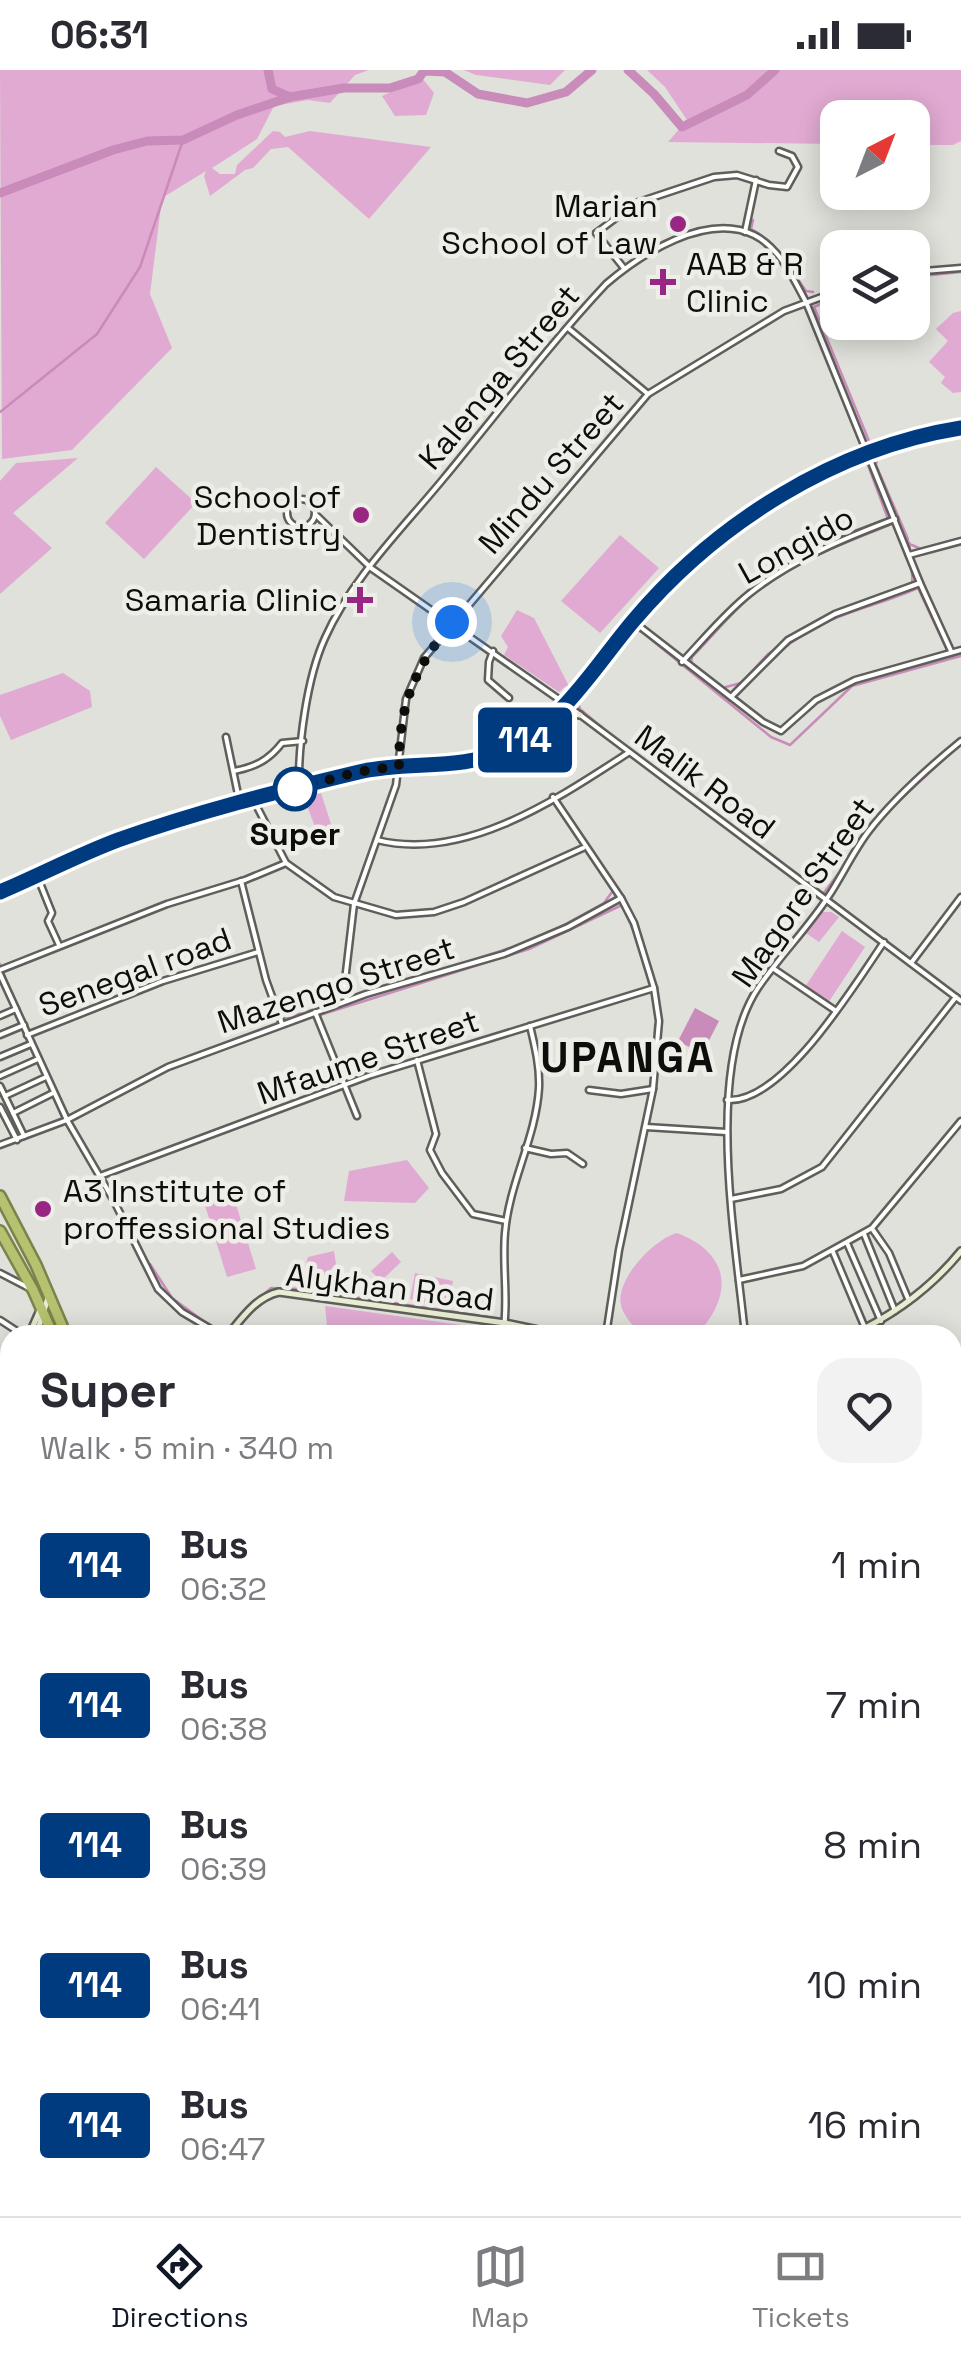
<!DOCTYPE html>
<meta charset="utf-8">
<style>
:root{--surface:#fff;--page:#f2f2f3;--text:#2b2b33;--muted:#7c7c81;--line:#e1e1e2;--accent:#111827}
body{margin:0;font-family:"Space Grotesk",sans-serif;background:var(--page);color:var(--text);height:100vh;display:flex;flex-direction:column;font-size:38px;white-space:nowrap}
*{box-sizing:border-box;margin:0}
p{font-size:32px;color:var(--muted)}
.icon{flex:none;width:55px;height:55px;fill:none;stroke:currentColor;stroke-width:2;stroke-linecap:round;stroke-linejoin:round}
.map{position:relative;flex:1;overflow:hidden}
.sheet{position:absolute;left:0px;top:1255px;width:962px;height:892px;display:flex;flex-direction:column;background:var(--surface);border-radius:30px 30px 0 0;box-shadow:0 5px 25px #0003}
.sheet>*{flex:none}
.badge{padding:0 20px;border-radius:8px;font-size:35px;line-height:65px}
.needle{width:65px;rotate:42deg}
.buttons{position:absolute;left:820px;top:30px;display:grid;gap:20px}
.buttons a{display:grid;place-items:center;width:110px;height:110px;border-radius:20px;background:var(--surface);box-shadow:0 5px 25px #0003;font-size:50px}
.you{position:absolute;width:50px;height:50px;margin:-25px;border:8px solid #fff;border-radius:50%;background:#1a73e8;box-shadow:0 0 0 15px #1a73e833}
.map>.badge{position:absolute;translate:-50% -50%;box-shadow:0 0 0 5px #fff}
.round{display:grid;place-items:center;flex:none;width:105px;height:105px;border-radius:30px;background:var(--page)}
.headline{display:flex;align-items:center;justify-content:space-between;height:170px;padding:0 40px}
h1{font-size:48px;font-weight:700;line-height:75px}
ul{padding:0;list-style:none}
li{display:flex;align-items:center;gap:30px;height:140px;padding:0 40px}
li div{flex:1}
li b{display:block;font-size:38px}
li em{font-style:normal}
li .badge{min-width:110px;font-weight:700;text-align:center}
.status{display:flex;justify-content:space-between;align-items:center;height:70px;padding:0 50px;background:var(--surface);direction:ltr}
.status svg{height:28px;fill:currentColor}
.tabs{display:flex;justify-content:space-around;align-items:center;height:140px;border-top:2px solid var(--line);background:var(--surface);font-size:28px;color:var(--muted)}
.tabs a{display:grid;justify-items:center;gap:5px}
.tabs .selected{color:var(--accent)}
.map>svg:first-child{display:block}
.green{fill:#e1aad2}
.water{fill:#c98bb9}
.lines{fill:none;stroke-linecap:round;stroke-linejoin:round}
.stream{stroke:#c98bb9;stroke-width:2.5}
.river{stroke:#c98bb9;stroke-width:9}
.street-casing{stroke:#5e5f59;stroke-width:9}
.secondary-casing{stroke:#5e5f59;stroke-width:10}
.highway-casing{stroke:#7b834c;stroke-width:14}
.street{stroke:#fff;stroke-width:4}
.secondary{stroke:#e9edd4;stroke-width:5}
.highway{stroke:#b6c26f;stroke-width:9}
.line-casing{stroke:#fff;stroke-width:22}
.line{stroke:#003b80;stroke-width:15}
.walk{stroke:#0d0d0b;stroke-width:10;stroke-dasharray:0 18}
.poi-dot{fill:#982683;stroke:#edeee7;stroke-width:4}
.stop-dot{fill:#fff;stroke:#003b80;stroke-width:5}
.labels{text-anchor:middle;stroke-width:9;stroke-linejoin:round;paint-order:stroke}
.poi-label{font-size:32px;fill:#0d0d0b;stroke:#edeee7;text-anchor:end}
.street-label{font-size:32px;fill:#0d0d0b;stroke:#edeee7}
.stop-label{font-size:32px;font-weight:bold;fill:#0d0d0b;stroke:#edeee7}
.district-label{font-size:42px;font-weight:bold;letter-spacing:2.5px;fill:#0d0d0b;stroke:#edeee7}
</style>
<div class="status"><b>06:31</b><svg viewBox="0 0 49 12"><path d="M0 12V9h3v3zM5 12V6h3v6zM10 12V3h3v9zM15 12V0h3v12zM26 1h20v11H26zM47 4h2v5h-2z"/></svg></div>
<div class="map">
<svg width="961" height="2146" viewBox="0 0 961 2146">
<rect width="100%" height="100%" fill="#dfe1da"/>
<g class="green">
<path d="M0,0H369L355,5L330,33L308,30L274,36L257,69L212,98L220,104H235L237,95L273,61L280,62L285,67L310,61L431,77L369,149L288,77L271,79L253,98L245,100L210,126L204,106L206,101L162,128L150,224L172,278L72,380L2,389Z"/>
<path d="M464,0H565L550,15L476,5Z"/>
<path d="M647,0H961V71L953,75H913L912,48H838L837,74L668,72L687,50L665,17Z"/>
<path d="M422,8L434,23L426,45L395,46L382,26Z"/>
<path d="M961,241V322L953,323L941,313L945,307L929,292L948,271L936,259L953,243Z"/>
<path d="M78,388L13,443L52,478L0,524V411L16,393Z"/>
<path d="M156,397L196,433L144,489L105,453Z"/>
<path d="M620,465L659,498L600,563L561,531Z"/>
<path d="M517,540L534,548L571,620L566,616L559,622L504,585L508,577L501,566Z"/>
<path d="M63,603L90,621L92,637L11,670L0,646V625Z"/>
<path d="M558,656L570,674L534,699L522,682Z"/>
<path d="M321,723L333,760L327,766L317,762L304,728Z"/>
<path d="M822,842H831L839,847L819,872L806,863Z"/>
<path d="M842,861L865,877L828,933L805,917Z"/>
<path d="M407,1090L429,1118L415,1133L344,1131L349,1101Z"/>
<path d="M230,1115L256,1199L227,1207L201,1122Z"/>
<path d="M677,1163C730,1183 735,1225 696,1265L639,1261C632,1255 623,1245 621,1235C615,1210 654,1169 677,1163Z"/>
<path d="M334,1181L336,1194L323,1207L305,1197L308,1187Z"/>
<path d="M392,1182L401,1192L381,1211L371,1201Z"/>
<path d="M415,1203L453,1211L447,1238L410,1229Z"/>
<path d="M325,1236L476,1257V1265H328Z"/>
<path d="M0,1533L10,1538V1572L0,1598Z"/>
<path d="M961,1655V1758H953V1664Z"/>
</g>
<path class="water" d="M695,938L719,951L702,984L678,971Z"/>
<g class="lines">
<g class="stream">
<path d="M753,150L751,159C777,172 789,197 806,221L813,222"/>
<path d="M912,207L961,202"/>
<path d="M838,226L814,237L871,376"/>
<path d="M0,342L97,264L140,197L183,70"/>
<path d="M877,389L876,395L908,469"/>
<path d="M894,453L910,474C907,488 914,499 912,513L807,557L768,584L741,613L722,618L691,593L692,587C715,564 734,539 759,519C798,489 849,472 894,453Z"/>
<path d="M828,474L845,464L888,449L868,395L864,393"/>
<path d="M912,475L921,479L961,468"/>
<path d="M918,518L947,580L941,583L860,606L830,620L783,663L767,655L735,628C742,614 756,605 767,594C816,544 858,544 918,518Z"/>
<path d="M641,554L651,563"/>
<path d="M632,563L633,559L642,562L771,667L790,675L852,616L961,586"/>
<path d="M578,633L580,639L623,675"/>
<path d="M689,724L823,824L844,796"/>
<path d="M886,743L957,677"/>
<path d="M862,774L881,749"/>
<path d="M551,862L604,833L612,822"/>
<path d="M0,894L6,910"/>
<path d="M653,928L655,943"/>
<path d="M283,949L520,875"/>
<path d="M321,953L320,945L529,879L622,835L637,869L649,913"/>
<path d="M655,976V955"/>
<path d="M150,1194L172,1228L209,1255"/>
<path d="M259,1229L271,1218L301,1219L501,1249L576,1265"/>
<path d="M604,1265L615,1187L650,1023"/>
</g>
<g class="river">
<path d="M268,0L272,19L290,27"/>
<path d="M628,0L654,24L682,57L747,25L775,0"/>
<path d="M0,123L113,80L147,71L183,70L237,45L290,27L344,18H390L418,9L424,1L445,2L478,24L527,33L566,22L592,0"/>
</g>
<g class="street-casing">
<g id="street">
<path d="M745,162L756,110"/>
<path d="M623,197L596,163L636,133L714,107L737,105L769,115L787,117L798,97L792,86L779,81"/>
<path d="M912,202L961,198"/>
<path d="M568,258L648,324"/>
<circle cx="301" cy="443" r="14"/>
<path d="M315,444L371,498L567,635L961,931"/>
<path d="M909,485L961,471"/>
<path d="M634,552L763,652L781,661L816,630L855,610L961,580"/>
<path d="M493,581L489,592L488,610L509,628"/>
<path d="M682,592C704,569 724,544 749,524C791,490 845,468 895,449"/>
<path d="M731,627L788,570L835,544L920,513"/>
<path d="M483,639V650L511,678"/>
<path d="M226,667L240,734"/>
<path d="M234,701C255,697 269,690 282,673L303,671"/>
<path d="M299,718C298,675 307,607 325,568C351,509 403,458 444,408C497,344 549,275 606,214C641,184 706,142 754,165C780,178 793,208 806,232L920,513L951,581"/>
<path d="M553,727L621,828L634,853L654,918L659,951L653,1019L619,1180L606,1265"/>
<path d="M254,731L286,793L334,827L396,845L434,842L464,832L583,778"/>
<path d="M377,770C465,792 557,729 628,683"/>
<path d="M38,808L52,843L48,851L59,875"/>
<path d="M241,811L266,910L282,954"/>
<path d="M911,893L961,827"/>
<path d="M774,899L836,941"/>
<path d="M0,900L167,834L245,810L286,793"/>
<path d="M0,904L67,1050L114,1131L158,1219L182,1242L221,1265"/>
<path d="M347,931L344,919L354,834L396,715L406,629L424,588L648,324L784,241L838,221"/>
<path d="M315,942L357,1046"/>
<path d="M0,946L16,939"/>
<path d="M0,965L24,955"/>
<path d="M27,965L163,911L258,882"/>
<path d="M0,987L31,974"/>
<path d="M417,990L436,1064L430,1080L442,1103L473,1144L506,1151"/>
<path d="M0,1006L38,989"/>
<path d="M0,1016L24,1066"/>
<path d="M589,1020L621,1024L653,1019"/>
<path d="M5,1026L46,1007"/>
<path d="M727,1030C783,1034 855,914 884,872"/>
<path d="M0,1037L17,1070"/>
<path d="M13,1043L53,1023"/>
<path d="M646,1057L726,1062"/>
<path d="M0,1075L67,1050L168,997L366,924L504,884L568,857L621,828"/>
<path d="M525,1078L551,1084L567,1083L583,1094"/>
<path d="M100,1106L371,1005L654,918"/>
<path d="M731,1129L781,1119L822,1097L956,927"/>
<path d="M873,1160L889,1183L909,1231"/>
<path d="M864,1164L895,1241"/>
<path d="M847,1173L881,1251"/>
<path d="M833,1182L865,1258"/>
<path d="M0,1203L29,1218"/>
<path d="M739,1210L803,1196L872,1158L961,1051"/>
<path d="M0,1250L23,1265"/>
<path d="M503,1265C509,1231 502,1197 505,1163C509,1113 536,1068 539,1018C540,997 535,977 530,956"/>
<path d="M745,1265C736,1172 704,999 758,918C779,887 807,859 828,827C842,806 853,782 868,762C894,728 928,698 961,671"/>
<path d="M0,1299L10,1303"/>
<path d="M961,1338L955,1349L961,1356"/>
<path d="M0,1746L10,1742"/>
<path d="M952,1774H961"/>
<path d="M0,1825L10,1822"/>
<path d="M0,1859L10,1870"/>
<path d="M0,1887L10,1877"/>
<path d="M952,1890H961"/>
<path d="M0,1990L10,1979"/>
<path d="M944,2145L961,2144"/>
<path d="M211,2146V2138"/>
</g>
</g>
<g class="secondary-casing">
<g id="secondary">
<path d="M561,641L580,645"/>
<path d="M0,822C39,804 78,785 118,770C196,742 279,721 359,702C420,688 471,705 528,668C573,639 600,590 634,550C715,453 835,378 961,358"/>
<path d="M29,1265L40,1240"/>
<path d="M36,1265L48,1228"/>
<path d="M228,1265C242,1248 256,1227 279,1222L505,1253L562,1265"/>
<path d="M851,1265C894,1245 931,1218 961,1181"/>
<path d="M0,1335L10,1311"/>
<path d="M0,1348L10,1324"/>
<path d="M0,1513L10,1519"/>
<path d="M952,1937H961"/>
<path d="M0,2005L10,2012"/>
<path d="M0,2059L10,2058"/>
<path d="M952,2061H961"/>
<path d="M46,2138V2146"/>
<path d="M561,2138L562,2146"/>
<path d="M683,2138V2146"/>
<path d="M850,2146V2138"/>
</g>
</g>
<g class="highway-casing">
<g id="highway">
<path d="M0,1126L36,1195L66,1265"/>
<path d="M0,1161L33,1220L53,1265"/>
<path d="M952,1381L961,1370"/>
<path d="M952,1393L961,1381"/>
<path d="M0,1632L10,1606"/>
<path d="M0,1665L10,1639"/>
</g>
</g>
<use href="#street" class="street"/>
<use href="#secondary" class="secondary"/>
<use href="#highway" class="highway"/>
</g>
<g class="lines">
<g class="line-casing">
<path id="line" d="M0,822C40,805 78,785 118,770C196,742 279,721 359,702C410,690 460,702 508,679C564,651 595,596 634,550C716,453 835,378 961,358"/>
</g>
<use href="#line" class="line"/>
<path class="walk" d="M295,719L357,702L399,696C399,634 414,600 452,552"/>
</g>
<g class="poi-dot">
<circle cx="678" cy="154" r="10"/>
<path d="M658 197h10v10h10v10h-10v10h-10v-10h-10v-10h10z"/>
<circle cx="361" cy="445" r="10"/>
<path d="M355 515h10v10h10v10h-10v10h-10v-10h-10v-10h10z"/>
<circle cx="43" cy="1139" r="10"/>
</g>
<circle class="stop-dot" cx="295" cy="719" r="20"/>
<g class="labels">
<g class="poi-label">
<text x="658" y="147">Marian<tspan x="658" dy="37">School of Law</tspan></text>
<text x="686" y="205" text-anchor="start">AAB &amp; R<tspan x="686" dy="37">Clinic</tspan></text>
<text x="341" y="438">School of<tspan x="341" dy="37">Dentistry</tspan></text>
<text x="338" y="541">Samaria Clinic</text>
<text x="63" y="1132" text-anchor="start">A3 Institute of<tspan x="63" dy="37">proffessional Studies</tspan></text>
</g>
<g class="street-label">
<text transform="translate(499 307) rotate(-50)" y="11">Kalenga Street</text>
<text transform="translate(551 403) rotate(-49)" y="11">Mindu Street</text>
<text transform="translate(796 475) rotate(-29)" y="11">Longido</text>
<text transform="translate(705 712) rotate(37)" y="11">Malik Road</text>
<text transform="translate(803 822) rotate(-55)" y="11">Magore Street</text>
<text transform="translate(135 902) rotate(-20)" y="11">Senegal road</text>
<text transform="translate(336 915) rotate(-18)" y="11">Mazengo Street</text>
<text transform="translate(368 987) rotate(-19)" y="11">Mfaume Street</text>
<text transform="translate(390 1217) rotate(7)" y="11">Alykhan Road</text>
</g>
<g class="stop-label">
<text x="295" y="775">Super</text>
</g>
<g class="district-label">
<text x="628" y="1002">UPANGA</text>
</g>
</g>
</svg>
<div class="buttons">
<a><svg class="needle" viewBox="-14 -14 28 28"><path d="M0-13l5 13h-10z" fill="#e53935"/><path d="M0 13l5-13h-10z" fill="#7c7c81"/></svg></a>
<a><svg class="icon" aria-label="layers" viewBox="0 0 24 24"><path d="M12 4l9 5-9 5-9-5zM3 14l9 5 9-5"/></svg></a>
</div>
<div class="you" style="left:452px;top:552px"></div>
<b class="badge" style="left:525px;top:670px;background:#003b80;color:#fff">114</b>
<section class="sheet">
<div class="headline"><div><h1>Super</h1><p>Walk · 5 min · 340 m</p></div><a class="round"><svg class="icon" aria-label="heart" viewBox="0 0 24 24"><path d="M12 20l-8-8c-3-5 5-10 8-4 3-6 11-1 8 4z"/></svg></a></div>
<ul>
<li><span class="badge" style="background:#003b80;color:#fff">114</span><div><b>Bus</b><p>06:32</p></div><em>1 min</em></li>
<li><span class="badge" style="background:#003b80;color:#fff">114</span><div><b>Bus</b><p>06:38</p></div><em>7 min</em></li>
<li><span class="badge" style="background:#003b80;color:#fff">114</span><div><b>Bus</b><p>06:39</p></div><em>8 min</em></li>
<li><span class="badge" style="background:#003b80;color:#fff">114</span><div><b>Bus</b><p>06:41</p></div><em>10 min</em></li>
<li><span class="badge" style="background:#003b80;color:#fff">114</span><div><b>Bus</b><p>06:47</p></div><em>16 min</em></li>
</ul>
</section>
</div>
<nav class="tabs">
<a class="selected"><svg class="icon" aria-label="directions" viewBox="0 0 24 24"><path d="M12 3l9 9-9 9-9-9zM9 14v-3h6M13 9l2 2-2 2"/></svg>Directions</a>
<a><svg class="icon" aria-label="map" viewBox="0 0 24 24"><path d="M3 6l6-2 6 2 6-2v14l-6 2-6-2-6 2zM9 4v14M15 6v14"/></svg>Map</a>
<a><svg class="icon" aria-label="tickets" viewBox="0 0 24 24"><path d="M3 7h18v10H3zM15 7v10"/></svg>Tickets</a>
</nav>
